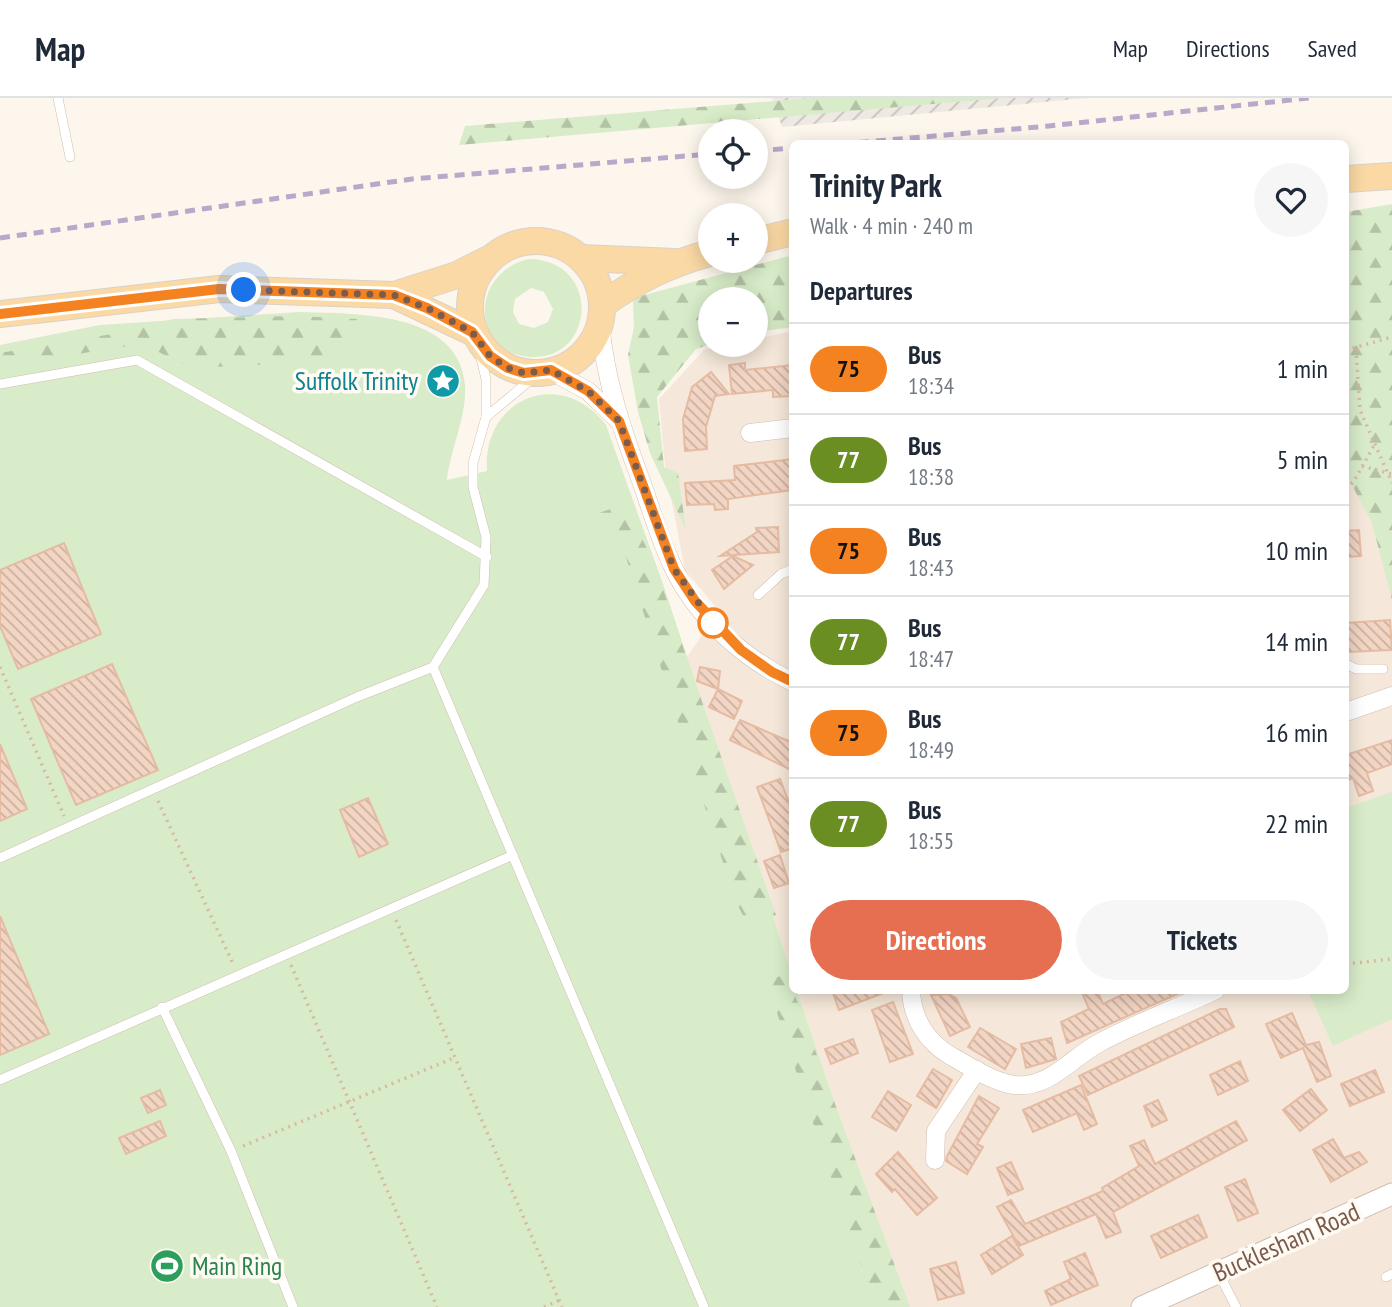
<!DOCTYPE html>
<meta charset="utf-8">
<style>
:root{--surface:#fff;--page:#f6f6f7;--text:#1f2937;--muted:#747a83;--line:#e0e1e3;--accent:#e76f51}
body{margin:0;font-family:"PT Sans Narrow",sans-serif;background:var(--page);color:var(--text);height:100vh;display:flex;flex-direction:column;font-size:26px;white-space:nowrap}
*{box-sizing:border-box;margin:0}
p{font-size:23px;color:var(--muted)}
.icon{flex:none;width:38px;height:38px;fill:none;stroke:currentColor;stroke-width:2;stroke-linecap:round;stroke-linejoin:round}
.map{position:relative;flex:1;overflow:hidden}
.sheet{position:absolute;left:789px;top:42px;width:560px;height:854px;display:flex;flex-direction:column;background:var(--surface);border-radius:10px;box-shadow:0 4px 18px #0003}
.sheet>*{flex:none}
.badge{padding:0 14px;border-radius:23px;font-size:24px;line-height:46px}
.buttons{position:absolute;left:698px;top:21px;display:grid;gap:14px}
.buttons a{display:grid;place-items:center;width:70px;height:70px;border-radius:50%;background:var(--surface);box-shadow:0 4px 18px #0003;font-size:35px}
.you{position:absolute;width:35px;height:35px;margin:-18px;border:5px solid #fff;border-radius:50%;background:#1a73e8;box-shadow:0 0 0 10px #1a73e833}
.map>.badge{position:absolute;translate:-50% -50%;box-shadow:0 0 0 4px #fff}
h2{padding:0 21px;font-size:26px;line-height:63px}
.round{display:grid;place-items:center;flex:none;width:74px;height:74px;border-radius:37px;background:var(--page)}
.overview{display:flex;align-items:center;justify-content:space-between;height:119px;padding:0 21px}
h1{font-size:33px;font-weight:700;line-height:52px}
.cta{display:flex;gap:14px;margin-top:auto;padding:14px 21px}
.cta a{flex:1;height:80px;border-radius:42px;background:var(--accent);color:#fff;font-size:28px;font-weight:700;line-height:80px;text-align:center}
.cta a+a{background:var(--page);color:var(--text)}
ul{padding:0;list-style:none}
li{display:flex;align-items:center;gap:21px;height:91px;padding:0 21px;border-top:2px solid var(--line)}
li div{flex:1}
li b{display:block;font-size:26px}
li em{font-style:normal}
li .badge{min-width:77px;font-weight:700;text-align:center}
header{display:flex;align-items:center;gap:42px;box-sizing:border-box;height:98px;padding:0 35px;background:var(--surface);border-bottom:2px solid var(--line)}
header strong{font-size:33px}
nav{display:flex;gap:38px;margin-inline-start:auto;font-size:24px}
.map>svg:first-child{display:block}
.residential{fill:#f5e8da}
.industrial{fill:url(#industrial-furrows)}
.green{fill:#d8ecc9;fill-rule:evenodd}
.forest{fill:url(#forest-firs)}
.building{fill:url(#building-back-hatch);stroke:#e6bba3;stroke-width:2}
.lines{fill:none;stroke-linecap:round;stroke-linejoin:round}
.service-casing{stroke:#d1beb0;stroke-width:10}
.minor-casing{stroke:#d1beb0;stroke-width:19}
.tertiary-casing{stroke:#d1beb0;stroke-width:23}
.primary-casing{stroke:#dad1cd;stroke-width:28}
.path{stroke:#d9b8a5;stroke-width:3.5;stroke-dasharray:2 5;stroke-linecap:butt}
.service{stroke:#fff;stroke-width:9}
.minor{stroke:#fff;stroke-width:18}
.tertiary{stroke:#fff;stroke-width:21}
.primary{stroke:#fbd9a5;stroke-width:26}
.rail{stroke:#b9a8c9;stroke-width:5;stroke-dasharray:10 7;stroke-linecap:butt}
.line-casing{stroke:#fff;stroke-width:16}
.line{stroke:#f58220;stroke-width:10}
.walk{stroke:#7a5c4d;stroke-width:7;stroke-dasharray:0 12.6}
.stop-dot{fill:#fff;stroke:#f58220;stroke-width:3.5}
.labels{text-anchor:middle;stroke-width:7;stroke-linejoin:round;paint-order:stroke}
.culture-label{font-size:26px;fill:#0d838f;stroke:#fffaf3;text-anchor:end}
.street-label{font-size:26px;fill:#7a5c4d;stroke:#fffaf3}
.leisure-label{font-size:26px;fill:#27864d;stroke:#fffaf3;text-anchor:start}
</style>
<header>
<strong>Map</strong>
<nav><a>Map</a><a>Directions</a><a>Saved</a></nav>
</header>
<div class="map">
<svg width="1392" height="1209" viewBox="0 0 1392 1209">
<defs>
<pattern id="industrial-furrows" width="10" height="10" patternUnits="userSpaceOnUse" patternTransform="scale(1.75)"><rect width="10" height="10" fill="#efe9e4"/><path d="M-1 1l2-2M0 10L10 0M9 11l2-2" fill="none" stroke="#c7c0bb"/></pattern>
<pattern id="forest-firs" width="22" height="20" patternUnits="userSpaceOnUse" patternTransform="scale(1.75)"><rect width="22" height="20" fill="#d8ecc9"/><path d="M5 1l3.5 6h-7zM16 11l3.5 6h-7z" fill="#b4c2a5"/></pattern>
<pattern id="building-back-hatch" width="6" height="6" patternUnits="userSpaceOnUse" patternTransform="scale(1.75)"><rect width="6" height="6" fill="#f3d5c3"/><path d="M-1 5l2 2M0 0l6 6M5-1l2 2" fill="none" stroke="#cab0a1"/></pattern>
</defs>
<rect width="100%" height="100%" fill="#fdf6ec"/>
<g class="residential">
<path d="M1392,132V1209H903L797,893L1346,892V134Z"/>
<path d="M793,233V880L686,560L719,513L685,472L665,368L659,301L704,252L729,247H756V241Z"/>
</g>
<path class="industrial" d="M772,0H1086L782,29Z"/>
<g class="green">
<path d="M529,161C602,162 596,263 530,259C470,255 470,174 529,161ZM531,190L544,194L553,211L548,224L534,230L519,226L513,214L515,201Z"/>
<path d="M300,214C354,216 459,212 465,287C467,319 450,352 447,382L487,373C482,300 561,268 606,327L663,486L793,880V892L797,893L903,1209H0V247L100,227Z"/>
<path d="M1392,694V921L1333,948L1308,893L1346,892V710Z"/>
</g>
<g class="forest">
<path d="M811,0H1002L459,47L465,28Z"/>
<path d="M1392,106V502L1372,425L1346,376V114Z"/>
<path d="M793,157V229L756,234V201H710V246L696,251L657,299L664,369L678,375L686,432L650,355L638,314L628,257L634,229L633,204L637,199Z"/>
<path d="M297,218L357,221L343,245L312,264L192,270L142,246L0,268V255L124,234L173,221Z"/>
<path d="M625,406L654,465L776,817L749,829L737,806L711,728L619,437L602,440L599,415Z"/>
<path d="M787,877L793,892L910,1209H877L846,1126L766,881Z"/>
</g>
<g class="building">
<path d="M745,265V272L793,267V298L773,299V292L732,296L729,267Z"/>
<path d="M711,274L729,296L715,298L706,329L707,351L685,353L683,321L692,289Z"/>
<path d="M793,361L791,392L728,401V411L715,412L714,406L687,407L685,385L735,382L734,368Z"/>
<path d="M778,429L779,454L720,458L757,434L756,430Z"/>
<path d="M1359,432L1361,458L1346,459V433Z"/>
<path d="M64,445L101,536L18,571L0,528V472Z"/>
<path d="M733,458L753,467L724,491L712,472Z"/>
<path d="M1390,522L1392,552L1347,554L1346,525Z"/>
<path d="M112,566L158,672L76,707L31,601Z"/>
<path d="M700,569L720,573L718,591L697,583Z"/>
<path d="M718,591L742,603L734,621L709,609Z"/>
<path d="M740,622L793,645V673L730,642Z"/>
<path d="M1392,642V666L1367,675L1373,693L1359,698L1353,680L1346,683V657Z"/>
<path d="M0,646L27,711L0,723Z"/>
<path d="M780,681L793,715V750L781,754L757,689Z"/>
<path d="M368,700L388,746L359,759L340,712Z"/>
<path d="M780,757L789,785L774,790L764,763Z"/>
<path d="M0,818L49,936L0,957Z"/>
<path d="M832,892H886V894L839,912Z"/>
<path d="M1081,892H1097L1103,906L1132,892H1186L1067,945L1061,924L1089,911Z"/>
<path d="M948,896L956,900L970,929L950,938L931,897Z"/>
<path d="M893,904L913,956L890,964L872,912Z"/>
<path d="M1220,911H1226L1234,929L1088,997L1079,978Z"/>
<path d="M1292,915L1306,947L1319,944L1331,978L1317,984L1303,950L1281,960L1266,926Z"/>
<path d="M980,930L1016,951L1005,971L968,949Z"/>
<path d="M1051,940L1056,961L1026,970L1021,946Z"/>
<path d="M853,941L858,955L831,966L825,951Z"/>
<path d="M1240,963L1248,983L1218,997L1210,977Z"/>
<path d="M933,971L952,982L936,1010L917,998Z"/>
<path d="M1375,972L1384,994L1350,1008L1341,986Z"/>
<path d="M1081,987L1097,1026L1084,1032L1077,1015L1033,1034L1023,1012Z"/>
<path d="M1311,991L1327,1012L1300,1033L1283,1012Z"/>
<path d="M160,992L166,1007L148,1015L141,1000Z"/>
<path d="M888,993L911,1007L896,1033L872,1019Z"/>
<path d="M979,998L999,1010L977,1046L983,1049L967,1076L946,1063L947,1058Z"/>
<path d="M1158,1002L1167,1022L1152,1029L1144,1008Z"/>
<path d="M160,1023L166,1038L126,1056L119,1040Z"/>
<path d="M1236,1023L1247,1042L1113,1114L1121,1134L1106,1140L1096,1116L1019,1148L997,1109L1011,1102L1025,1126L1103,1093L1102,1090L1139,1068L1130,1048L1144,1042L1155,1066Z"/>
<path d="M1333,1041L1344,1060L1359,1054L1367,1064L1331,1084L1313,1052Z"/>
<path d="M898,1054L937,1100L917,1117L895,1091L892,1094L876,1076Z"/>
<path d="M1011,1064L1023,1091L1008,1097L997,1070Z"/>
<path d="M1245,1081L1258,1115L1238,1123L1225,1089Z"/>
<path d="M1198,1117L1207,1139L1161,1160L1151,1138Z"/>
<path d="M1012,1138L1023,1157L992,1176L981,1157Z"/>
<path d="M1085,1155L1098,1187L1051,1207L1045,1193L1071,1181L1064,1164Z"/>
<path d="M956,1164L964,1195L938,1202L930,1171Z"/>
</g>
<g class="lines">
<g class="service-casing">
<g id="service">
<path d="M58,0L70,59"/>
<path d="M477,244L486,281V319L540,274"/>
<path d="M0,286L137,262L487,459"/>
<path d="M758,497L781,476L793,471"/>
<path d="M1346,566L1356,571H1383"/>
<path d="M433,569L704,1209"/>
<path d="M0,760L357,599L433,569L484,487L486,439L473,389V365L486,319"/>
<path d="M162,909L231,1053L293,1209"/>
<path d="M0,982L513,757"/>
<path d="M1219,1176L1236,1209"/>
<path d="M1386,1179L1392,1176"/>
</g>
</g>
<g class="minor-casing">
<g id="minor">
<path d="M600,225C605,280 621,329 640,380C651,410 660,443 674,471C698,520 744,561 793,584"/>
<path d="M551,273L588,293L619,323"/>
<path d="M750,335L793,330"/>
<path d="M1346,614L1392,598"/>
<path d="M911,892C912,921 927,944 951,958C969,968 993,984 1014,987C1049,991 1071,960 1099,945C1136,925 1178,910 1216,892"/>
<path d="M935,1062L936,1033L977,972"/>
</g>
</g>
<g class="tertiary-casing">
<path id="tertiary" d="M1142,1209L1392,1096"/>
</g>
<g class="primary-casing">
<g id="primary">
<path d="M1346,81L1392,78"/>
<circle cx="536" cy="209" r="66"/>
<path d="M756,143L793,134"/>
<path d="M582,160L675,164"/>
<path d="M394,197L457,177L489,161"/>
<path d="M602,207C637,182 669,166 710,155"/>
<path d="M0,216L219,191L394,197L472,234"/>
</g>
</g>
<g class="path">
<path d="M1356,251L1360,312L1392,385"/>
<path d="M1346,252L1392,239"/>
<path d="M1362,368L1391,376"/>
<path d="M1346,391L1354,383L1376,344"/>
<path d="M0,569L64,718"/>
<path d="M158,703L234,868"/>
<path d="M396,822L562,1209"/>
<path d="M1346,866L1392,861"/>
<path d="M291,867L437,1209"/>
<path d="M243,1048L456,959"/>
<path d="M544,1209L560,1202"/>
</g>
<use href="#service" class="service"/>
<use href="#minor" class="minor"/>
<use href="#tertiary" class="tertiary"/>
<use href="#primary" class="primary"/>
<g class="rail">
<path d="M842,46L1049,28L1309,0"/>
<path d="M756,53L793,50"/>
<path d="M0,140L412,81L710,56"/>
</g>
</g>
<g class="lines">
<g class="line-casing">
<path id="line" d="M0,216L219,191L394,197L427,210L472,234L490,258L508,270L524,275L551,272L588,293L619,323L674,471L695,503L741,552L772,574L793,584"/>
</g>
<use href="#line" class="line"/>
<path class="walk" d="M244,192L394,197L427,210L472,234L490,258L508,270L524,275L551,272L588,293L619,323L674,471L716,529L713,525"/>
</g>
<defs>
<g id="sight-disc" transform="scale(1.75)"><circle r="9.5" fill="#0f9aa8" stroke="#fffaf3"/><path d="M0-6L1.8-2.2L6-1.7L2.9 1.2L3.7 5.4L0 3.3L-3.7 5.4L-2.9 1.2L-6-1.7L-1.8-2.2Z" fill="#fff"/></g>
<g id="stadium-disc" transform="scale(1.75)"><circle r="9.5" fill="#2e9e5b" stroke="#fffaf3"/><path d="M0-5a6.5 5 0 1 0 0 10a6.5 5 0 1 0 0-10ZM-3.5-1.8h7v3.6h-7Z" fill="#fff"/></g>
</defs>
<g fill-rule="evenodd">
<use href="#sight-disc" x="443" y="283"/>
<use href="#stadium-disc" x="167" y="1168"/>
</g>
<circle class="stop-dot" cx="713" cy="525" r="14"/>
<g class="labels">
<g class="culture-label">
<text x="418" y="292">Suffolk Trinity</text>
</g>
<g class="street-label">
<text transform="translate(1286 1144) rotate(-24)" y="9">Bucklesham Road</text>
</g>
<g class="leisure-label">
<text x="192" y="1177">Main Ring</text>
</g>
</g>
</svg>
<div class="buttons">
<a><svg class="icon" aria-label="locate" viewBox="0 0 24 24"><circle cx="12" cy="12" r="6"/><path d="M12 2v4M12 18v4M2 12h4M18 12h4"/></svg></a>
<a>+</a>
<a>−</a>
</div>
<div class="you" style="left:244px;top:192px"></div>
<section class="sheet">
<div class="overview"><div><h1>Trinity Park</h1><p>Walk · 4 min · 240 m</p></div><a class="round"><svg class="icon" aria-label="heart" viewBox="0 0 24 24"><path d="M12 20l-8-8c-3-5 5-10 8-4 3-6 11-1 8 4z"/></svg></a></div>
<h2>Departures</h2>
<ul>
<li><span class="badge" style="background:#f58220;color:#111">75</span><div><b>Bus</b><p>18:34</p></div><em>1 min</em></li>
<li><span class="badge" style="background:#6b8e23;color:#fff">77</span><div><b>Bus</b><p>18:38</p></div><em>5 min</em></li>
<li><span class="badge" style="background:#f58220;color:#111">75</span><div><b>Bus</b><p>18:43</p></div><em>10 min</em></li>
<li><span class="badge" style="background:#6b8e23;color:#fff">77</span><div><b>Bus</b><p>18:47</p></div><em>14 min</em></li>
<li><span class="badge" style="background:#f58220;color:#111">75</span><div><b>Bus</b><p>18:49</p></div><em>16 min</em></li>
<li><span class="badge" style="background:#6b8e23;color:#fff">77</span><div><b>Bus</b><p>18:55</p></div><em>22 min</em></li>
</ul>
<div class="cta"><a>Directions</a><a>Tickets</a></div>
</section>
</div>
